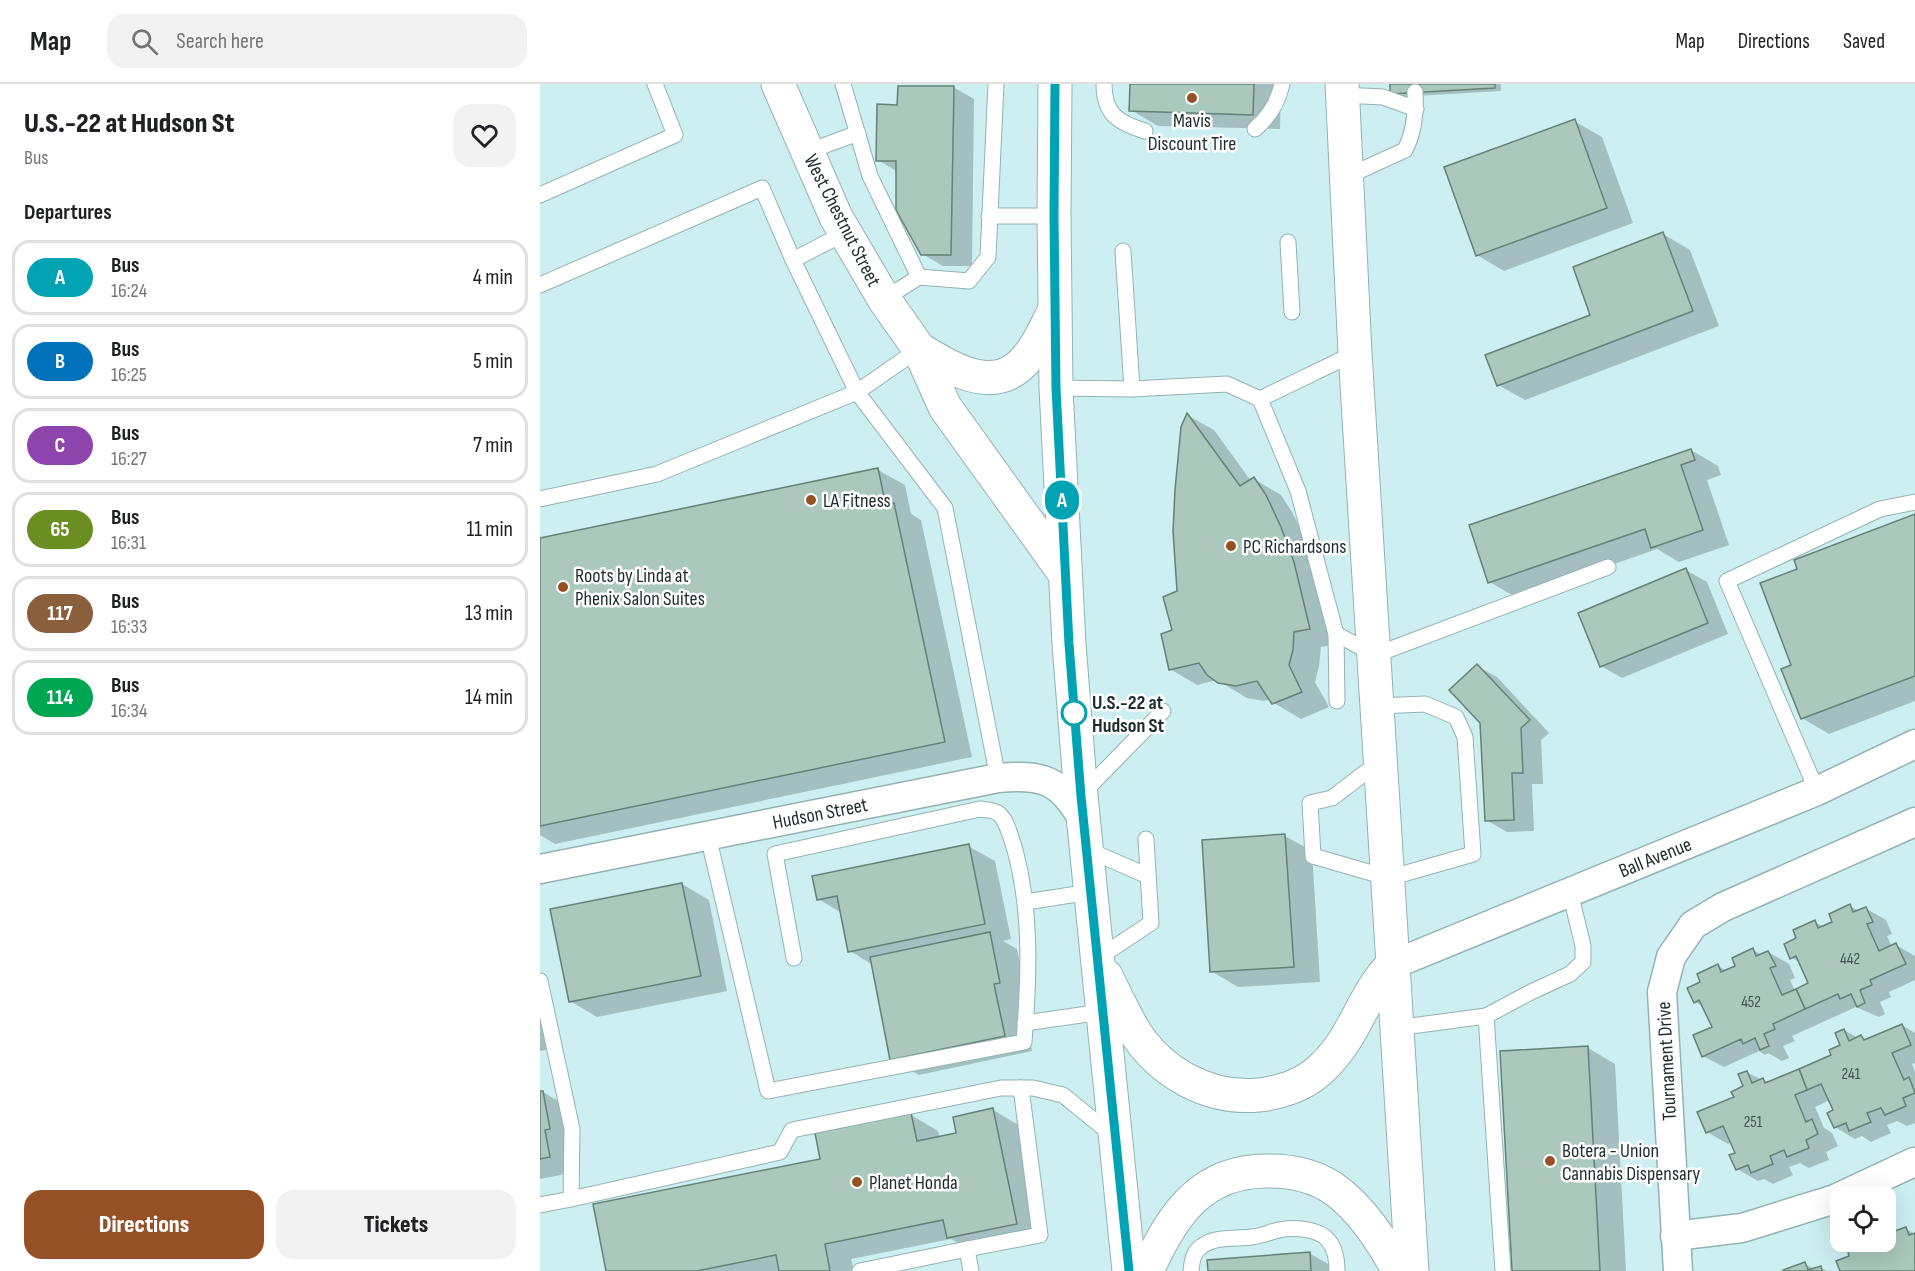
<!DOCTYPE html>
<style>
:root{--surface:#fff;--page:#f2f2f2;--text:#202124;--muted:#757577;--line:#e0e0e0;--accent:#955125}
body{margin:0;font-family:"Sofia Sans Condensed",sans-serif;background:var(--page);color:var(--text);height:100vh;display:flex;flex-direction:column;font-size:22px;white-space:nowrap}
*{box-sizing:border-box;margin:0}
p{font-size:20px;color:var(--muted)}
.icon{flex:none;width:33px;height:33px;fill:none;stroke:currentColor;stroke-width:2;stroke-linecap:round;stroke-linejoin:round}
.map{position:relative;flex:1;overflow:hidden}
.panel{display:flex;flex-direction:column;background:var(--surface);width:540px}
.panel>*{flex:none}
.badge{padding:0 12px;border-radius:20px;font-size:21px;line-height:39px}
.tools{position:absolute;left:1290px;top:1102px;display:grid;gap:12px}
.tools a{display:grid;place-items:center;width:66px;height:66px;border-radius:12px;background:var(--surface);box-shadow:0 6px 24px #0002;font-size:30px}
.map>.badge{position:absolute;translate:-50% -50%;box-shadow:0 0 0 3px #fff}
h2{padding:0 24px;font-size:22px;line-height:54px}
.round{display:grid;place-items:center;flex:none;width:63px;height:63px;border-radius:18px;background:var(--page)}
.headline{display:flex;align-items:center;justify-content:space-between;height:102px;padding:0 24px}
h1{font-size:28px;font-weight:800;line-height:45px}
.primary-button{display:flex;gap:12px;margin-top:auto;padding:12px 24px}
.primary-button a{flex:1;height:69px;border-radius:18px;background:var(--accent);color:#fff;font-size:24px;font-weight:800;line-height:69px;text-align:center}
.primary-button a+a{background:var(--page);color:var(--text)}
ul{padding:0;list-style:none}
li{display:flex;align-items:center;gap:18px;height:75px;margin:0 12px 9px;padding:0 12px;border:3px solid var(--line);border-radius:18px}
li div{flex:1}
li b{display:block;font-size:22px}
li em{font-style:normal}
li .badge{min-width:66px;font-weight:700;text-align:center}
header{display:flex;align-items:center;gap:36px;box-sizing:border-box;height:84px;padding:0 30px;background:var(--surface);border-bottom:2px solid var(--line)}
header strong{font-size:28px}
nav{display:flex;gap:33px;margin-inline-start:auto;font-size:21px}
.search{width:420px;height:54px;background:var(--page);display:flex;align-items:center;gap:15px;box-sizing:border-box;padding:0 21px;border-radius:18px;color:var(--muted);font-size:22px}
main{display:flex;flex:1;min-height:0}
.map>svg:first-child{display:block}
.shadow{fill:#0003}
.building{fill:#aac8bc;stroke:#668177;stroke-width:1.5}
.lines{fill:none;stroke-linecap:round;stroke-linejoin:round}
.lane-casing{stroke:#92b3b4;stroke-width:17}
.street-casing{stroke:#92b3b4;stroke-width:31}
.secondary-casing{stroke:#92b3b4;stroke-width:35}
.highway-casing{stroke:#92b3b4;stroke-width:35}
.lane{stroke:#fff;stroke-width:15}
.street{stroke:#fff;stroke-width:28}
.secondary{stroke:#fff;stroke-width:33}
.highway{stroke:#fff;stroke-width:33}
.line-casing{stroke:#fff;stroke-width:14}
.line{stroke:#00a3b4;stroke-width:9}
.poi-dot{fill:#955125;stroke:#fff;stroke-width:2}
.stop-dot{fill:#fff;stroke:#00a3b4;stroke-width:3}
.labels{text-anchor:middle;stroke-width:5;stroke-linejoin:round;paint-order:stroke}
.number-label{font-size:16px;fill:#415250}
.poi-label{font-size:20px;fill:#1e2b2c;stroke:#fff;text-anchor:start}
.street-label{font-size:20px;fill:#1e2b2c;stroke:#fff}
.stop-label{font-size:20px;font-weight:bold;fill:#1e2b2c;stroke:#fff;text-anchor:start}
</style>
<header>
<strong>Map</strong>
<div class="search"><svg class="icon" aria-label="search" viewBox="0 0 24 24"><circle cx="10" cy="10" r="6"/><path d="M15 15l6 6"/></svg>Search here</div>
<nav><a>Map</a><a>Directions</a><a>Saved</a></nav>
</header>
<main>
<section class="panel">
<div class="headline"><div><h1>U.S.-22 at Hudson St</h1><p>Bus</p></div><a class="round"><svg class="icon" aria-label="heart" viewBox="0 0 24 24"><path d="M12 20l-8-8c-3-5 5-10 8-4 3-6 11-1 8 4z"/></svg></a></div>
<h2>Departures</h2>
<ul>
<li><span class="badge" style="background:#00a3b4;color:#fff">A</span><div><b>Bus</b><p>16:24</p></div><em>4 min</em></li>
<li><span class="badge" style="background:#0072bc;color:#fff">B</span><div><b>Bus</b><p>16:25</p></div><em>5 min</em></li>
<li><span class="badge" style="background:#8e44ad;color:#fff">C</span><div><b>Bus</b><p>16:27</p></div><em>7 min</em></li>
<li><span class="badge" style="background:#6b8e23;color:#fff">65</span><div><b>Bus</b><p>16:31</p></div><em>11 min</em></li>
<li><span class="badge" style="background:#8b5e3c;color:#fff">117</span><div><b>Bus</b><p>16:33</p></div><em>13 min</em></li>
<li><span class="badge" style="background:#00a651;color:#fff">114</span><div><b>Bus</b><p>16:34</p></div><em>14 min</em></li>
</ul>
<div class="primary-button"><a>Directions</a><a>Tickets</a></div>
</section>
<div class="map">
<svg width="1375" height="1187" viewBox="0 0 1375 1187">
<rect width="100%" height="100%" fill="#cdeff1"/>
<g class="shadow">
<path d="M592,0H741L740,45L618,42L591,26Z"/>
<path d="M851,0H961V7L858,13L852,9Z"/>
<path d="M413,3L434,15L432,182H403L382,170L358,88L338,76L359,22Z"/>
<path d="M1034,37L1062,53L1093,139L964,187L937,171Z"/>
<path d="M1123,150L1150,166L1179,242L985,316L958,301L1052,231Z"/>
<path d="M647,331L674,346L711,397L714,395L741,411L752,428L768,460L796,560L781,563L779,582L775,598L789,623L761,635L734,619L731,615L724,617L707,614L677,596L657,601L630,585L638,508Z"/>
<path d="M1151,366L1178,382L1181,391L1167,396L1189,461L1139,478L1117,465L977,514L950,498Z"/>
<path d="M338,386L365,401L371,430L381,436L432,673L15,760L0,751V456Z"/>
<path d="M1375,432V617L1289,650L1262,634L1253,582L1259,485L1256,477Z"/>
<path d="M1146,486L1167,498L1188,550L1082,594L1061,582Z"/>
<path d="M937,582L957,593L1009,649L1001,656L1003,700H992L994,747L967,748L946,736Z"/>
<path d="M745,752L772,767L780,898L698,903L671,887Z"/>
<path d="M428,762L455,777L471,855L463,857L477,865L487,914L481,915L492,967L379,991L352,975L333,881L310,867L302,829L278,815Z"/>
<path d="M142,800L169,816L187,907L57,933L30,917Z"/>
<path d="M1310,822L1319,827L1325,824L1346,836L1352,850L1347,852L1352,863L1356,861L1375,872V896L1349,908L1351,913L1340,918L1345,930L1339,933L1316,923L1252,952L1255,957L1243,962L1249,974L1242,977L1228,969L1225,971L1219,967L1184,983L1163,972L1174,944L1164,923L1155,918L1162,899L1178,882L1187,887L1197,883L1213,866L1222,871L1228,868L1249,880L1255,894L1250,896L1255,907L1270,899L1261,879L1252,874L1258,855L1275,838L1284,843L1294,839Z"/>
<path d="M0,894L16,964L0,967Z"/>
<path d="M1362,941L1375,949V979L1372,980L1375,988V1039L1367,1042L1357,1037L1347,1041L1351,1049L1331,1058L1322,1052L1315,1055L1295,1043V1027L1290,1016L1275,1023L1284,1044L1292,1049L1298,1062L1286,1068L1289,1076L1269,1084L1260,1079L1249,1083L1253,1091L1233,1100L1224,1095L1218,1097L1197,1085V1069L1192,1058L1188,1060L1167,1048L1205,1003L1206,988L1229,999L1293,971L1302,962L1304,946L1318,954L1321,953L1327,956Z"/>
<path d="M1048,964L1075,980L1086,1187H973Z"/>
<path d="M3,1008L30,1024L36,1088L0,1095V1009Z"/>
<path d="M453,1026L480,1042L503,1155L435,1169L411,1155L311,1175L314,1187H68L371,1031L398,1047L400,1054L418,1050Z"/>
<path d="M1366,1145L1375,1150V1187H1301L1311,1173L1327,1158L1339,1163L1348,1160L1346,1152Z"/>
<path d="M769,1169L790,1181V1187H669Z"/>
<path d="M1265,1180L1275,1185L1280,1183L1287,1187H1245Z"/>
</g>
<g class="building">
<path d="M590,0H714L713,31L589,27Z"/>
<path d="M850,0H955V4L850,10Z"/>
<path d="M358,2H414L411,171H381L356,126V77H336L337,20L357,21Z"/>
<path d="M1035,35L1067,124L936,172L904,83Z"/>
<path d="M1123,148L1153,227L957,302L945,271L1050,231L1033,183Z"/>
<path d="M647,329L700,402L714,393L726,411L741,443L754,478L770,545L754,548L753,566L749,581L762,608L732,620L717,597L696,602L678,599L667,591L659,579L629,586L621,550L632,546L623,513L637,507L633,447L635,406L641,343Z"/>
<path d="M1151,365L1155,376L1141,381L1163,446L1111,464L1105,445L948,499L929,441Z"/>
<path d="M338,384L346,422L354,419L405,658L0,742V454Z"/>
<path d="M1375,430V592L1261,635L1241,585L1251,581L1220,499L1257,485L1254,476Z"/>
<path d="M1146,484L1168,539L1060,583L1038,529Z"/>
<path d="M937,580L990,636L981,644L983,689H972L974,736L945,737L940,639L909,606Z"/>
<path d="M745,750L754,883L670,888L662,756Z"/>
<path d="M429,760L445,840L308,868L297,812L277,816L272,792Z"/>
<path d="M142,799L161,892L29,918L10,825Z"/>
<path d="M1310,820L1313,828L1326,823L1333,838L1327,840L1339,867L1356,859L1366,880L1330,896L1332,901L1320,906L1325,919L1317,923L1311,910L1300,915L1298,910L1265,925L1256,905L1268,899L1256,872L1250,875L1244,860L1256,854L1253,846L1275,836L1278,844L1292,838L1289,830Z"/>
<path d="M450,848L460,899L454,900L465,952L350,976L330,873Z"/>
<path d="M1213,864L1216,872L1228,867L1236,882L1230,884L1242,911L1256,905L1265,925L1233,940L1235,945L1224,950L1229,962L1220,966L1215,954L1203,960L1201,955L1162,973L1153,951L1172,943L1159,916L1154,919L1147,904L1160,898L1157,890L1178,880L1181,888L1195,882L1192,874Z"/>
<path d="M1362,940L1371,961L1352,969L1364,996L1369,993L1375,1009L1363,1014L1366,1022L1345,1031L1341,1024L1327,1029L1331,1038L1309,1047L1306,1039L1294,1044L1287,1029L1293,1026L1281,1000L1267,1006L1259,985L1291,971L1289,966L1300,961L1295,949L1304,945L1309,957L1321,951L1324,956Z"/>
<path d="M1048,962L1060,1187H972L960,967Z"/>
<path d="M1259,985L1267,1006L1255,1011L1266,1038L1272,1035L1278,1050L1266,1056L1269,1064L1247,1073L1244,1066L1230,1072L1233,1080L1211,1089L1208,1081L1196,1086L1189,1071L1195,1069L1183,1042L1166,1049L1157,1028L1194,1013L1191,1008L1203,1002L1198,990L1207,987L1212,999L1223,994L1225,999Z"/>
<path d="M0,1007H3L10,1045L5,1046L10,1073L0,1075Z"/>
<path d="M453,1024L477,1140L407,1154L403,1136L285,1160L290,1187H239L236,1171L157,1187H66L53,1120L280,1075L275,1049L371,1029L377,1057L416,1049L413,1033Z"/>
<path d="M1366,1143L1369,1151L1375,1149V1187H1300L1296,1177L1309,1172L1307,1164L1323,1158H1330L1332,1164L1347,1159L1346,1150Z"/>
<path d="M770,1168L771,1187H668L667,1176Z"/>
<path d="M1265,1178L1268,1186L1281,1182L1282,1187H1244L1243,1186Z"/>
</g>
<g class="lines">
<g class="lane-casing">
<g id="lane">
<path d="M303,0L330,92L379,193"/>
<path d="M564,0C564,30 578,39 605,47"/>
<path d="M802,11L843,13L876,25"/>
<path d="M715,45C729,33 738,18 742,0"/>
<path d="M267,68L318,49"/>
<path d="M806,93L865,66C874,49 876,27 875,8"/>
<path d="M0,111L135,51L115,0"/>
<path d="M449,132H514"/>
<path d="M748,158L752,228"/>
<path d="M583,167L592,305"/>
<path d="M253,176L305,149"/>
<path d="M0,201L222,104L253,176L317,308L405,424L458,694"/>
<path d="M344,215L379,193L429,197L448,173L456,0"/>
<path d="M516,304L592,305L687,300L720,315L758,407L796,550L797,617"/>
<path d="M720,315L815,269"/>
<path d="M0,415L117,390L317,308L379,265"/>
<path d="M796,550L835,571L1068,483"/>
<path d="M838,622L885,620L916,633L925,653L933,770L849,794L773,772L770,719L792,714L839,678"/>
<path d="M1277,707L1187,497L1340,425L1375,418"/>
<path d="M543,709L623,627"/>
<path d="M168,752L228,1007L484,958C489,893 492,829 475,766C471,755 468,737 458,729C453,726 446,726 440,725L235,770L254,874"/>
<path d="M546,765L608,792"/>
<path d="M486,818L550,808"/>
<path d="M558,874L611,839L606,755"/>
<path d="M0,897L32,1045L31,1115L0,1121"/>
<path d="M946,932L989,909L1030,890L1043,878V862L1030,808"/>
<path d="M485,939L562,928"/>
<path d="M856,944L946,932L963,1187"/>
<path d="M31,1115L240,1068L252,1046L461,1004H493L523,1011L572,1051"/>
<path d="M427,1165L500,1151L481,1004"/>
<path d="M320,1187L427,1165L431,1187"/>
<path d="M651,1187C652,1177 653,1168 662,1162C676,1152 696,1155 712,1153C721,1152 730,1148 739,1146C753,1143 778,1144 788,1156C795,1164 797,1177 797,1187"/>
</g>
</g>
<g class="street-casing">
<g id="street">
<path d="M0,785L458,694C503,690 521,696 543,736"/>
<path d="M852,881L1277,707L1375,660"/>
<path d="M1135,1152L1202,1144L1295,1115L1374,1078"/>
<path d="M1138,1187L1122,908L1131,873L1153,841L1183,823L1375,738"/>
</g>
</g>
<g class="secondary-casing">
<path id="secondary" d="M238,0L296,133L344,215L379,265"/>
</g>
<g class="highway-casing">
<g id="highway">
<path d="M515,0L514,132L516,304L529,560L541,712L589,1187"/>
<path d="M802,0L815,269L872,1187"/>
<path d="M379,265L405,323L525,490"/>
<path d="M379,265C414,286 456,313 488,273C499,260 506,243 514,227"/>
<path d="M566,892C575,910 583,928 593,945C619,988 668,1016 719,1011C743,1008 767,1000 784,982C816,951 822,912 852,881"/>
<path d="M607,1187C632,1131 661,1086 729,1087C751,1087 775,1092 794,1105C822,1125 842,1157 859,1187"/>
</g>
</g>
<use href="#lane" class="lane"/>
<use href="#street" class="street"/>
<use href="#secondary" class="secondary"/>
<use href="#highway" class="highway"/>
</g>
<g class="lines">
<g class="line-casing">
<path id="line" d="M515,0L514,132L516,304L529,560L541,712L589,1187"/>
</g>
<use href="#line" class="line"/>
</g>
<g class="poi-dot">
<circle cx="652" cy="14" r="6"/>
<circle cx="271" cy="416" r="6"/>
<circle cx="691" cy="462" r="6"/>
<circle cx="23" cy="503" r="6"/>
<circle cx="1010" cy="1077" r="6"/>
<circle cx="317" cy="1098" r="6"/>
</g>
<circle class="stop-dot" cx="534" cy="629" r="12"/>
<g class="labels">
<g class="number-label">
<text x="1310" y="880">442</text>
<text x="1211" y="923">452</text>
<text x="1311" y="995">241</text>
<text x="1213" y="1043">251</text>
</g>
<g class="poi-label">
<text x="652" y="43" text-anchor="middle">Mavis<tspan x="652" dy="23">Discount Tire</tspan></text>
<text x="283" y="423">LA Fitness</text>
<text x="703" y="469">PC Richardsons</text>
<text x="35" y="498">Roots by Linda at<tspan x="35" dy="23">Phenix Salon Suites</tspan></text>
<text x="1022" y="1073">Botera - Union<tspan x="1022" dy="23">Cannabis Dispensary</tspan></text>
<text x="329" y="1105">Planet Honda</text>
</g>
<g class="street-label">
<text transform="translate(303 136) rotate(63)" y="7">West Chestnut Street</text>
<text transform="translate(280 729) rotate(-11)" y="7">Hudson Street</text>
<text transform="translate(1115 773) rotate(-22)" y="7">Ball Avenue</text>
<text transform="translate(1126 977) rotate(-93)" y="7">Tournament Drive</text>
</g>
<g class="stop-label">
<text x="552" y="625">U.S.-22 at<tspan x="552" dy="23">Hudson St</tspan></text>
</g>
</g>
</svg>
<div class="tools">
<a><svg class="icon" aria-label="locate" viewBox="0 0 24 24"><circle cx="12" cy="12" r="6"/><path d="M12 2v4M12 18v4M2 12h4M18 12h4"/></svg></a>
</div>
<b class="badge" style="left:522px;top:416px;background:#00a3b4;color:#fff">A</b>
</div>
</main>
